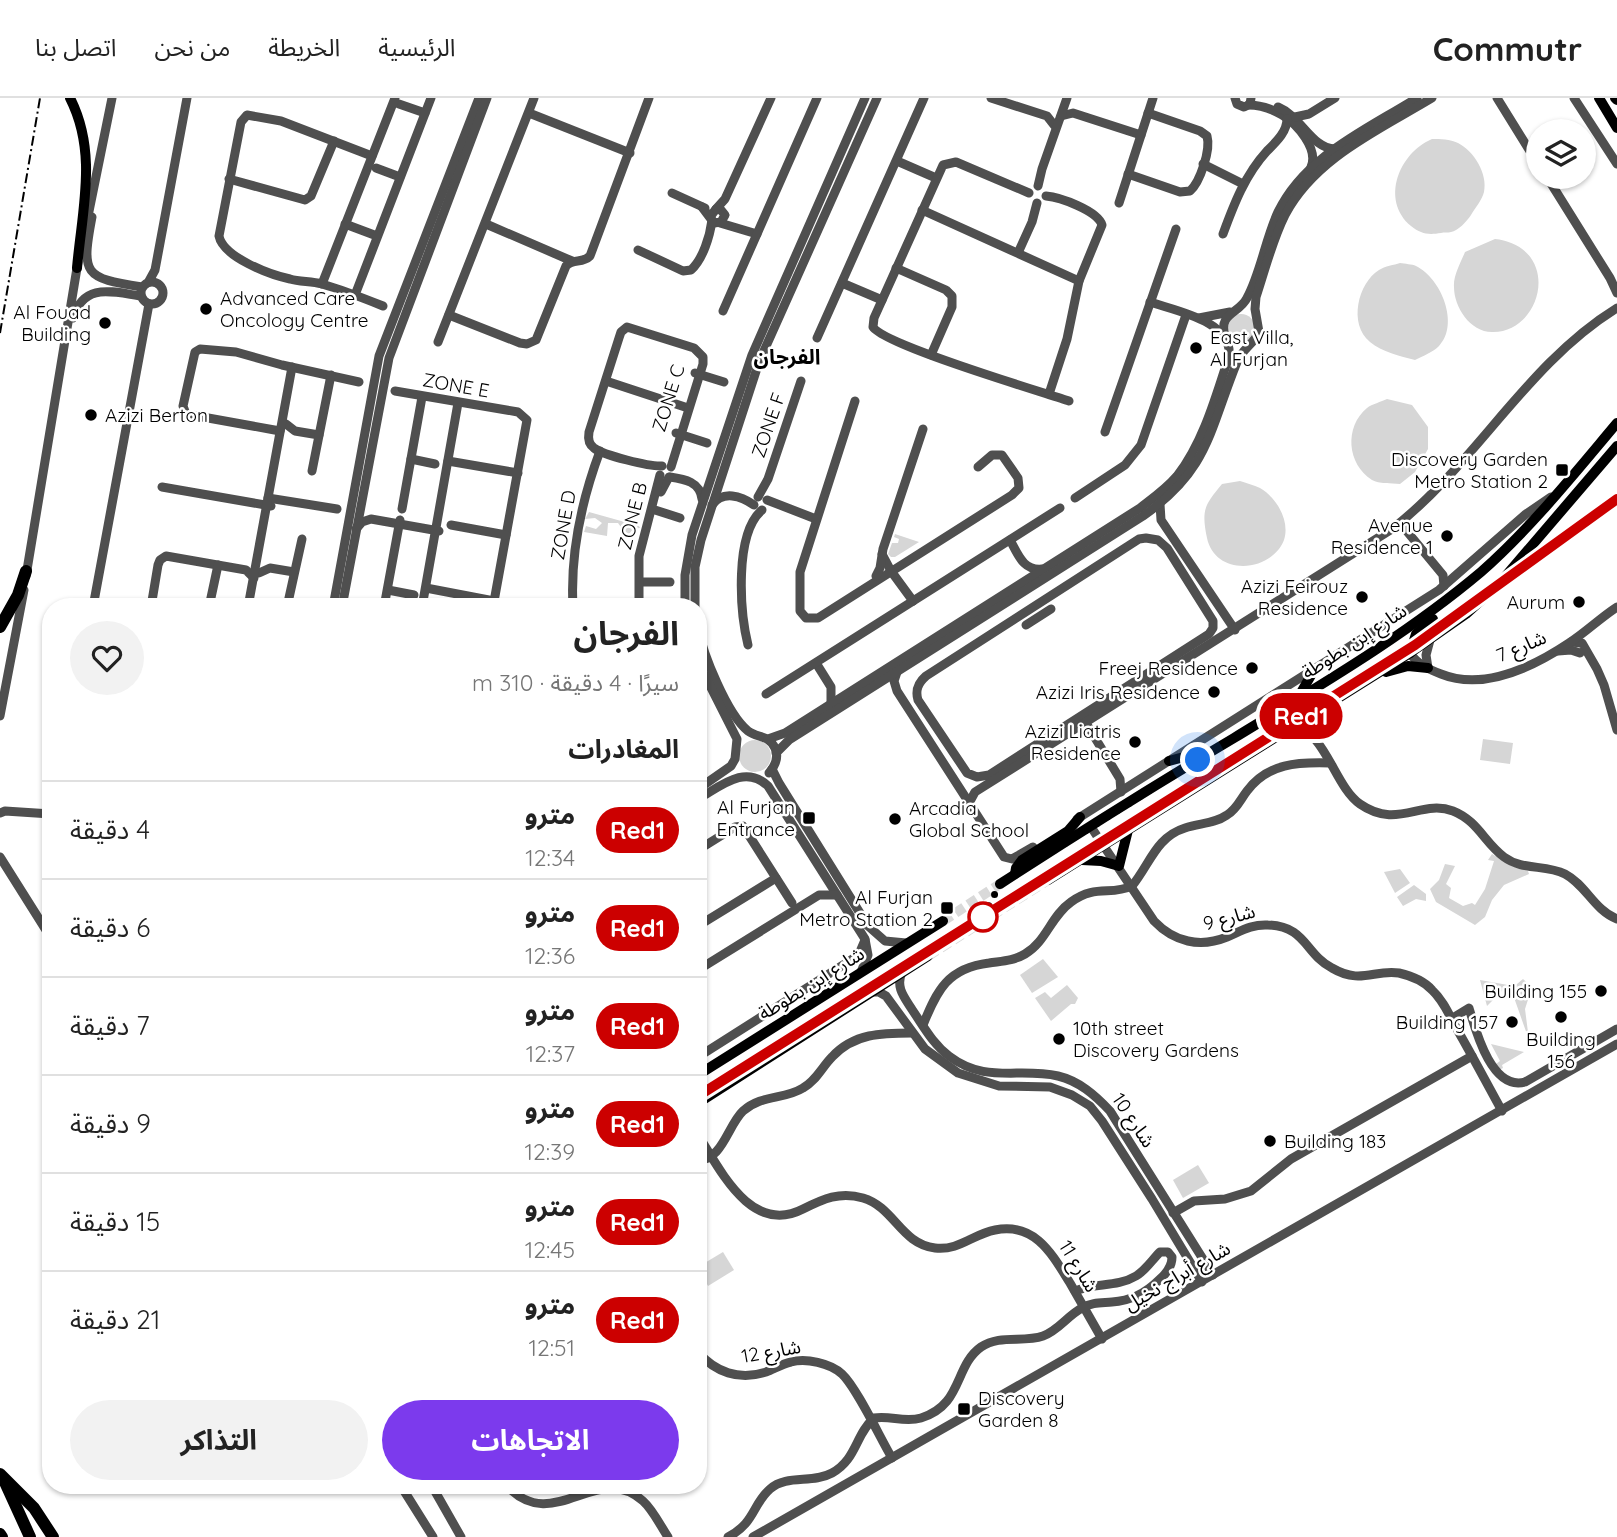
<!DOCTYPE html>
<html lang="ar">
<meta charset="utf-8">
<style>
:root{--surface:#fff;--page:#f2f2f2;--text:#222;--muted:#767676;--line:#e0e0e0;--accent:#7c3aed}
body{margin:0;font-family:Quicksand,"Noto Sans Arabic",sans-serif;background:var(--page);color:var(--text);direction:rtl;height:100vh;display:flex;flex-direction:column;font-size:26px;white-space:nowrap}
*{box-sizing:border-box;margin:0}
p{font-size:23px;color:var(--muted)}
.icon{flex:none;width:38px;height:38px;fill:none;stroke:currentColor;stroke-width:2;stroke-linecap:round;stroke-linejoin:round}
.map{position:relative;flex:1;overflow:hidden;direction:ltr}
.panel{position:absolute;left:42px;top:500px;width:665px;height:896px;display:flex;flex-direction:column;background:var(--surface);border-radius:28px;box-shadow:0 2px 5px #0004;direction:rtl}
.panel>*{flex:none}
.badge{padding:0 14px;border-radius:23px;font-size:24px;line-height:46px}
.buttons{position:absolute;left:1526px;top:21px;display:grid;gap:14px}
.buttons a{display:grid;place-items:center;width:70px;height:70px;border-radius:50%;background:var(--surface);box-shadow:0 2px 5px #0004;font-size:35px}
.you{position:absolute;width:35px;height:35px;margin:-18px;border:5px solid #fff;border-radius:50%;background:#1a73e8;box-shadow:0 0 0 10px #1a73e833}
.map>.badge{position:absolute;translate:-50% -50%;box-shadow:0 0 0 4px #fff}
h2{padding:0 28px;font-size:26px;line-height:63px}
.round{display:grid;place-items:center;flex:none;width:74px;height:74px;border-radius:37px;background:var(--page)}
.overview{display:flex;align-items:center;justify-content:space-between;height:119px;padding:0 28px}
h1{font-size:33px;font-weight:700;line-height:52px}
.primary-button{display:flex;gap:14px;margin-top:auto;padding:14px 28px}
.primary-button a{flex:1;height:80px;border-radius:42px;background:var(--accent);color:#fff;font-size:28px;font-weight:700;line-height:80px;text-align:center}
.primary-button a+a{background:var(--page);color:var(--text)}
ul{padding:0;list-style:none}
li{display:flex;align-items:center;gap:21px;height:98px;padding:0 28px;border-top:2px solid var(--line)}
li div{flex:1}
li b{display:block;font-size:26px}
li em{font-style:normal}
li .badge{min-width:77px;font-weight:700;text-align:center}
header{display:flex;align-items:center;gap:42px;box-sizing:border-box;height:98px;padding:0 35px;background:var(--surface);border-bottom:2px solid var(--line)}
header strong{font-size:33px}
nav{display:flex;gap:38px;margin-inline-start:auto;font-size:24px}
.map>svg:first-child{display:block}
.green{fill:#d6d6d6}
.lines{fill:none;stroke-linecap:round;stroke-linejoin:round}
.major-tunnel{stroke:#d9d9d9;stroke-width:10;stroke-dasharray:10 5;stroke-linecap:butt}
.minor{stroke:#4f4f4f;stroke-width:9}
.major{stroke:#000;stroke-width:10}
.highway{stroke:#000;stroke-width:12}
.rail{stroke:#000;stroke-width:2;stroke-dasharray:10 3.5 2 3.5;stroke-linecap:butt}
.line-casing{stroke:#fff;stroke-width:16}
.line{stroke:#c00;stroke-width:10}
.walk{stroke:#000;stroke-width:7;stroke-dasharray:0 12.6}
.poi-dot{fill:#000;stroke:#fff;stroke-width:2.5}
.stop-dot{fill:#fff;stroke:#c00;stroke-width:3.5}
.labels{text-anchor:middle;stroke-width:5;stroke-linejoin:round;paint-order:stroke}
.poi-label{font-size:19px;fill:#000;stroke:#fff;text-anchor:end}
.street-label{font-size:19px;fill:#000;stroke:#fff}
.neighbourhood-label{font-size:21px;font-weight:bold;fill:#000;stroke:#fff}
</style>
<header>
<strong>Commutr</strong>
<nav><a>الرئيسية</a><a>الخريطة</a><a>من نحن</a><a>اتصل بنا</a></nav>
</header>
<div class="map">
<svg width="1617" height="1439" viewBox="0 0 1617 1439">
<rect width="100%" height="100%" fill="#fff"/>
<g class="green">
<path d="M1432,41C1440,41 1450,41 1458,45C1474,53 1488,76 1484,94C1482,102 1475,110 1471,117C1467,123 1458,133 1451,134C1448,135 1444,134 1441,135C1428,137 1421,136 1411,128C1380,102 1399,55 1432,41Z"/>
<path d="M1495,141C1513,143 1530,152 1536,170C1546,198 1525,235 1492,234C1470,234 1454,209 1454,189C1453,178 1461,164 1465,154Z"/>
<path d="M1400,165C1405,166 1412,166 1416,168C1441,180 1460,226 1439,248C1433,254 1423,258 1415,262C1400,258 1382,254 1370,244C1348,226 1358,185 1379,172C1385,168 1394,167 1400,165Z"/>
<circle cx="1241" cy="230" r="14"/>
<path d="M1387,301L1412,307L1428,329V351L1415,374L1400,386C1391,385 1379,386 1372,382C1347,366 1344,329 1367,310C1372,306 1381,304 1387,301Z"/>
<path d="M1240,383C1246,385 1254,387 1260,390C1279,401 1295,431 1279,451C1259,476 1214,474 1207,440C1201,411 1205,407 1222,386Z"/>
<path d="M589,414L639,428L640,430L633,431L629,436H626L618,425H608L607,438L584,434L586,428L596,431L602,425L595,420L585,421Z"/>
<path d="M895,436L919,444L895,459H891L888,456L892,445H898L899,441L894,439Z"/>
<path d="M1483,641L1513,645L1510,666L1480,662Z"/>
<circle cx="755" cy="658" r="16"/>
<path d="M1492,756L1512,768L1528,773L1529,776L1504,787L1492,802L1485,819L1475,827L1436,804L1430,791L1439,782L1445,766L1455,768L1446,786L1451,790L1449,800L1463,808L1472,805L1475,807L1485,791L1494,763L1488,762Z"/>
<path d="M1400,771L1410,785L1395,795L1384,774Z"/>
<path d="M1414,787L1426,796V803L1416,801L1403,808L1397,799Z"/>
<path d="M1043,861L1058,879L1032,895L1020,877Z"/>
<path d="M1523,881L1532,889L1525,911L1529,942L1511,891Z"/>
<path d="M1480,882L1508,887L1487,908Z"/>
<path d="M1067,887L1078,900L1075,906H1071L1051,923L1035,900L1045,894L1051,900Z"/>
<path d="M1491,946L1524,954L1502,967L1503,970L1499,972L1496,966L1500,963Z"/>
<path d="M1198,1067L1209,1085L1183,1100L1173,1082Z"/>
<path d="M723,1154L734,1172L708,1188L698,1169Z"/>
</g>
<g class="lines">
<g class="major-tunnel">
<path d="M943,823L1000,786"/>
<path d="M928,858L1048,782"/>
</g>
<g class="minor">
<path d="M991,0L1047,18L1054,27"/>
<path d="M1235,0L1237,6L1244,9L1250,6L1251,0"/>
<path d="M1497,0L1538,66"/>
<path d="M1574,0L1617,66"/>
<path d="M399,6L425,15"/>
<path d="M1248,7C1259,7 1272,11 1282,17C1297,26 1319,51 1311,69"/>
<path d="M1278,9C1302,19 1311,50 1335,51"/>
<path d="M529,15L630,55"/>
<path d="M1061,18L1073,15L1141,37"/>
<path d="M1295,19L1309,16L1335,0"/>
<path d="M372,58L281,23L247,17L241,24L219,138C223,159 270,177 290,181C300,184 311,183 322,186C343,192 363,200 383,208"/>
<path d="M897,63L936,80"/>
<path d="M1203,66L1243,86"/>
<path d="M376,70L400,79"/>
<path d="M1128,76L1180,94L1190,93C1200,84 1211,52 1207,38L1200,33L1148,15"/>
<path d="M1547,79L1610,180L1617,195"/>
<path d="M229,81L305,102L311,98L334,43"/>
<path d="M1038,88L1042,71L1067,0"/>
<path d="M672,95L705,110"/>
<path d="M1029,95L956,64L943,67L874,220L873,229C884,247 1039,293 1069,303"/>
<path d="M1046,98C1060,99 1098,113 1102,127L1079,183L1067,241L1049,296"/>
<path d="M1119,105L1153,0"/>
<path d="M702,109L714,125L721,124L725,117L721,112L716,111L710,119"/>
<path d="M716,111L725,101L771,0"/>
<path d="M922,112L1079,183"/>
<path d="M92,119C81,177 84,180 142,189"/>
<path d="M87,123L112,0"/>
<path d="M720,125L757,136"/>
<path d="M345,126L377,138"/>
<path d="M486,126L572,163"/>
<path d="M1223,136C1234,106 1245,77 1267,53C1276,44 1287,34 1287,21"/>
<path d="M638,152L683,173L691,172C703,161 710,138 712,122"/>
<path d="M1018,155L1032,124L1037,105"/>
<path d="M896,170L946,192L952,198V209L931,257"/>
<path d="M149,183L155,172L187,0"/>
<circle cx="152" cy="195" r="11"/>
<path d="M842,185L882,202"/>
<path d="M322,186L395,0"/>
<path d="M355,197L431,0"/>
<path d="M723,213L817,0"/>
<path d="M449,217L520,245L527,246L536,242L566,168C573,160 582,166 590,158L649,0"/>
<path d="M73,220C84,184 112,194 141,198"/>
<path d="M1199,220L1230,214"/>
<path d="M1225,238C1218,215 1239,216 1247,200C1261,174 1265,142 1278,114C1305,58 1366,32 1417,0"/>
<path d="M817,240L924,0"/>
<path d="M438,244L534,0"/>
<path d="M695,275L724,284"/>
<path d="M606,283L688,310"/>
<path d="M395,293L518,314L527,322L493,509"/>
<path d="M855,303L800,474V513L806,520H818L1012,397L1019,390L1018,380L1002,357H992L978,369"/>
<path d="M286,326L295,333L319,337"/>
<path d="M280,333L186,316L183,308L195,254L200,251L236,254L282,267L359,284"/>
<path d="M1105,334L1176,131"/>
<path d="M676,335L707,345"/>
<path d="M411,361L435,366"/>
<path d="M448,363L518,375"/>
<path d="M662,368C651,369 602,357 594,350C588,346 588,340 589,334L619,240L621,234L627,229L694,250L703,259V266L671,369"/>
<path d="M312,373L331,277"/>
<path d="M670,379C685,381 700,384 702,401"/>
<path d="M162,389L271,408"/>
<path d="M661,394L669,379"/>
<path d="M758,399L768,381L801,283"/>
<path d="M268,400L337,411"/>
<path d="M1075,400L1125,367L1141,347L1186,217"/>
<path d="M767,402L816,421"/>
<path d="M1160,406L1161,422L1235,532"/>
<path d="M712,407C723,392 741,398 754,407"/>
<path d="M402,411L422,299"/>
<path d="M655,412L680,420"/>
<path d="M1400,425L1443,477L1444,488"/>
<path d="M451,427L506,437"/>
<path d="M356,431L362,424L371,421L439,433"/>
<path d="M1146,440L1158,442L1167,450L1213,523V530L1209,536L989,677L977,679L967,675L918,602C915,592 918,585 926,578L1139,441Z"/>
<path d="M1010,442C1018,456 1023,473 1042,471"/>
<path d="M882,456L891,473L913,503"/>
<path d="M259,475L270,470L294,474"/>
<path d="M26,478L78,164"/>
<path d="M876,478L880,470L883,451L923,331"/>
<path d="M643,484H670"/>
<path d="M426,490L494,503"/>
<path d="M388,492L414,497"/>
<path d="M93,509L149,206"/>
<path d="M151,509L158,467L160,462L166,458L246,472L254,480"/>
<path d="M209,509L218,467"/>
<path d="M248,509L292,269"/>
<path d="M287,509L302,441"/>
<path d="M333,509L379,258L479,0"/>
<path d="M342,509L389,260L487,0"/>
<path d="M384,509L400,422"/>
<path d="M422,509L458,305"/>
<path d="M573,509C570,454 581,404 600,353"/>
<path d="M639,509V458L660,377"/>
<path d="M685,509V477L692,437L752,257L865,0"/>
<path d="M695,509V469L701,442L759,264L877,0"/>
<path d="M1026,527L1051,511"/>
<path d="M698,530C703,556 727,616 748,633C757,640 769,637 775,650C779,659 775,668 769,675"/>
<path d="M1571,544L1582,545L1597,571L1604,587L1617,632"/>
<path d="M748,547C740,514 734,436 762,412"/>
<path d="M1558,553L1571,552L1580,555"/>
<path d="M1410,555C1417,566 1428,571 1441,576C1483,593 1533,569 1569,545C1586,534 1600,520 1617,509"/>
<path d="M698,564L737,641L735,661L731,668L698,691"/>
<path d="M816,565L831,589V606"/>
<path d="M1428,570L1426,557L1430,542"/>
<path d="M897,574L894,583L897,593L1004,759L1012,761L1033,749"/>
<path d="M766,596L1060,410"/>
<path d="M0,618L24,492"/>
<path d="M1086,625L1120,681L1121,694"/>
<path d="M1292,628C1325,631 1334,688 1360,706C1397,732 1421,701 1453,713C1478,723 1484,744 1504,759C1523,773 1545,766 1565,776C1586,787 1594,812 1617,821"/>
<path d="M768,641L785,635L1140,410C1153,400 1166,391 1177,378C1203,345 1216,298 1229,258C1233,223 1176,213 1150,204"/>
<path d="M776,655L789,642L1143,418C1209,372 1209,333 1237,264C1242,251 1254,246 1259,234L1255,211L1256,199C1265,172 1272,143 1285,117C1315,60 1379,32 1432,0"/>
<path d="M772,671L779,685L868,828L885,843L906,845"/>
<path d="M698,701C721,688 745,666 768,688L865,841L868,857L861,874"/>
<path d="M969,705L975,694L1392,431C1476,366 1526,266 1617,210"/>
<path d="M0,715L5,713L51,716"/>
<path d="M1077,721L1439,492L1526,416L1551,399"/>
<path d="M1091,729L1154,823C1174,844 1200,850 1227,839C1241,833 1252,826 1268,827C1306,828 1305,856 1332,870C1361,887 1374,871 1399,875C1412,878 1424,883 1432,892C1444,903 1450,919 1458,933C1473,959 1487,986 1502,1013"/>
<path d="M698,752L735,729L743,728L792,805"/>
<path d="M0,759L51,840"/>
<path d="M698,828L776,780"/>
<path d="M698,872L819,797H837"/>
<path d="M902,874C895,890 905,900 913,913C924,929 933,946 949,958C986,986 1018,969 1058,978C1079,983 1095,997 1110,1013L1213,1177"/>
<path d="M870,894H879L886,898L925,951L958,975L999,988L1050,989L1072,997L1090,1008L1102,1023L1152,1101L1202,1184"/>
<path d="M1451,921L1469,910C1476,934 1492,993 1525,984L1617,931"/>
<path d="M923,927C937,892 948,870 989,865C1002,863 1013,863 1025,856C1046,844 1051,818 1071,804C1096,786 1110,798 1132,788C1150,766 1156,739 1185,730C1200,725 1214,726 1227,717C1237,711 1240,702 1247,693C1268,665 1298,664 1330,665"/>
<path d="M698,959L854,860L859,856L865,842"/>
<path d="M698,1037C720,1071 751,1138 803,1111C823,1101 840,1093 863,1100C894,1109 901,1146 935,1150C959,1153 973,1136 995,1132C1035,1124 1052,1156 1070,1185C1081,1204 1091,1222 1102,1241"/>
<path d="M698,1062C722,1063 728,1027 743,1013C762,996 784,1002 803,990C816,983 822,969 832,959C854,935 882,935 912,935"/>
<path d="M1173,1115L1194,1103L1225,1101L1251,1093L1291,1061L1472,958"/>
<path d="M698,1254C715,1274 739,1283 766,1274C774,1271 782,1266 791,1264C806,1260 830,1265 842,1276C857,1290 880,1340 892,1360"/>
<path d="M401,1388L433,1439"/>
<path d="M432,1388L461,1439"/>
<path d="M507,1388C554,1438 597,1362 643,1403C653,1412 660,1427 668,1439"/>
<path d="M728,1439C755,1425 752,1407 770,1391C787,1376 812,1386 832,1375C857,1361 855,1337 874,1320C890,1317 904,1325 921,1320C963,1307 954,1268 981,1249C1000,1236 1023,1245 1043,1238C1059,1232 1067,1218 1082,1210C1093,1204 1100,1205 1112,1204C1130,1203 1147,1194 1159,1182C1166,1176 1172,1168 1172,1159L1168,1154H1160C1152,1162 1146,1172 1136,1178C1116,1190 1095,1184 1075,1193"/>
<path d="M753,1439L1617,946"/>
</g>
<g class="major">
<path d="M70,0C98,55 82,112 77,170"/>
<path d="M1599,0L1617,30"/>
<path d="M1615,0L1617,2"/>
<path d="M1410,555L1416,536L1433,521"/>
<path d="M1386,574L1408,568L1428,570"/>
<path d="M1298,600L1314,572"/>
<path d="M1169,663L1206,653"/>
<path d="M1082,762L1101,763L1119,768L1128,732"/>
<path d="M1015,776L1016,770L1022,762L1068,733L1080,719"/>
<path d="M1048,782L1410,555L1466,516L1498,487L1617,348"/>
<path d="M1000,786C1077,736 1155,687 1234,640C1319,588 1405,538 1481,474C1531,430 1574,376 1617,325"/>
<path d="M698,977L943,823"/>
<path d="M698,1005L928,858"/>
</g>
<g class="highway">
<path d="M0,529L18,497L26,473"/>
<path d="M0,1376L34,1410L53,1439"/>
<path d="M4,1382L30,1439"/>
<path d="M0,1436L2,1439"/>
</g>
<g class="rail">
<path d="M0,235L40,0"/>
<path d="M698,997L1415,547L1617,401"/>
</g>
</g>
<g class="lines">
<g class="line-casing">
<path id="line" d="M698,998L1415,547L1617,401"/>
</g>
<use href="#line" class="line"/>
<path class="walk" d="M983,819L1000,786L1198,662"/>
</g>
<g class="poi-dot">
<circle cx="206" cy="211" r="7"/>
<circle cx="105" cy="225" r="7"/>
<circle cx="1196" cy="250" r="7"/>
<circle cx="91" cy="317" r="7"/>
<rect x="1555" y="365" width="14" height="14" rx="3.5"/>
<circle cx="1447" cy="438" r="7"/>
<circle cx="1362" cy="499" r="7"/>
<circle cx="1579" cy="504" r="7"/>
<circle cx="1252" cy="570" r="7"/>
<circle cx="1214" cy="594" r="7"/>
<circle cx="1135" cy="644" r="7"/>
<rect x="802" y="713" width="14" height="14" rx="3.5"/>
<circle cx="895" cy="721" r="7"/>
<rect x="940" y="803" width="14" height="14" rx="3.5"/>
<circle cx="1601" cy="893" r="7"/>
<circle cx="1561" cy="919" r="7"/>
<circle cx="1512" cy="924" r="7"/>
<circle cx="1059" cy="941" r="7"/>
<circle cx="1270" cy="1043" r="7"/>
<rect x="957" y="1304" width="14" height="14" rx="3.5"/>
</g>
<circle class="stop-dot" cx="983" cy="819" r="14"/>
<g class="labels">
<g class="poi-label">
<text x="220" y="207" text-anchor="start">Advanced Care<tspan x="220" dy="22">Oncology Centre</tspan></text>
<text x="91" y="221">Al Fouad<tspan x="91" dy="22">Building</tspan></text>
<text x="1210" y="246" text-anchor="start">East Villa,<tspan x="1210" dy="22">Al Furjan</tspan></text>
<text x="105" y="324" text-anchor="start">Azizi Berton</text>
<text x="1548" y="368">Discovery Garden<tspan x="1548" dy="22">Metro Station 2</tspan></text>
<text x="1433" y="434">Avenue<tspan x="1433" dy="22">Residence 1</tspan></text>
<text x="1348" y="495">Azizi Feirouz<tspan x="1348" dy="22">Residence</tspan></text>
<text x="1565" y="511">Aurum</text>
<text x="1238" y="577">Freej Residence</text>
<text x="1200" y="601">Azizi Iris Residence</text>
<text x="1121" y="640">Azizi Liatris<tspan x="1121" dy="22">Residence</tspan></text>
<text x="795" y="716">Al Furjan<tspan x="795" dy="22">Entrance</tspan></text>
<text x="909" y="717" text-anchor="start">Arcadia<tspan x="909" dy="22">Global School</tspan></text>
<text x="933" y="806">Al Furjan<tspan x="933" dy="22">Metro Station 2</tspan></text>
<text x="1587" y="900">Building 155</text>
<text x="1498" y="931">Building 157</text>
<text x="1073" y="937" text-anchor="start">10th street<tspan x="1073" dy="22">Discovery Gardens</tspan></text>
<text x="1561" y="948" text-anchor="middle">Building<tspan x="1561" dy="22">156</tspan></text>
<text x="1284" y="1050" text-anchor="start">Building 183</text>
<text x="978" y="1307" text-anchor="start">Discovery<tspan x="978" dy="22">Garden 8</tspan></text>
</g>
<g class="street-label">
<text transform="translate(456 287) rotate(10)" y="7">ZONE E</text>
<text transform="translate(668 300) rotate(-73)" y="7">ZONE C</text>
<text transform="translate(768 327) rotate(-71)" y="7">ZONE F</text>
<text transform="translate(632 418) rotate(-76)" y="7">ZONE B</text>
<text transform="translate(563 427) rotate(-80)" y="7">ZONE D</text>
<text transform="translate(1354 543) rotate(-33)" y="7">شارع إبن بطوطة</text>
<text transform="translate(1521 548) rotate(-23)" y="7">شارع 7</text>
<text transform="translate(1229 819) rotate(-15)" y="7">شارع 9</text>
<text transform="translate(811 885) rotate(-32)" y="7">شارع إبن بطوطة</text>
<text transform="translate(1134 1022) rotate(56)" y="7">شارع 10</text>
<text transform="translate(1079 1168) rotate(58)" y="7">شارع 11</text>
<text transform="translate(1177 1178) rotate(-30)" y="7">شارع أبراج نخيل</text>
<text transform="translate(771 1253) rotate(-10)" y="7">شارع 12</text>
</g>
<g class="neighbourhood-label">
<text x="787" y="266">الفرجان</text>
</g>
</g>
</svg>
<div class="buttons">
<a><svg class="icon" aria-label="layers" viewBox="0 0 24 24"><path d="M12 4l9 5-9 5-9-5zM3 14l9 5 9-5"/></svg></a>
</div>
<div class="you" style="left:1198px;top:662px"></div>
<b class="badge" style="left:1301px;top:618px;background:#c00;color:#fff">Red1</b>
<section class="panel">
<div class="overview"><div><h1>الفرجان</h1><p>سيرًا · 4 دقيقة · 310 m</p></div><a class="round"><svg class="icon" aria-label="heart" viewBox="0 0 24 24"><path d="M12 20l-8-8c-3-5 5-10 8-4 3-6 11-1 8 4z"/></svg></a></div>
<h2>المغادرات</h2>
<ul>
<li><span class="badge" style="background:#c00;color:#fff">Red1</span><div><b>مترو</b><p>12:34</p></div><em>4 دقيقة</em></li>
<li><span class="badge" style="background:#c00;color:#fff">Red1</span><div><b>مترو</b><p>12:36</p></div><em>6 دقيقة</em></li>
<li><span class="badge" style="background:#c00;color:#fff">Red1</span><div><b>مترو</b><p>12:37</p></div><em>7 دقيقة</em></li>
<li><span class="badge" style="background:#c00;color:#fff">Red1</span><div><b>مترو</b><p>12:39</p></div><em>9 دقيقة</em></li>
<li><span class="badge" style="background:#c00;color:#fff">Red1</span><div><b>مترو</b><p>12:45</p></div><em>15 دقيقة</em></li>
<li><span class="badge" style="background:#c00;color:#fff">Red1</span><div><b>مترو</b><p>12:51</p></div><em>21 دقيقة</em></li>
</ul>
<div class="primary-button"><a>الاتجاهات</a><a>التذاكر</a></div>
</section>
</div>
